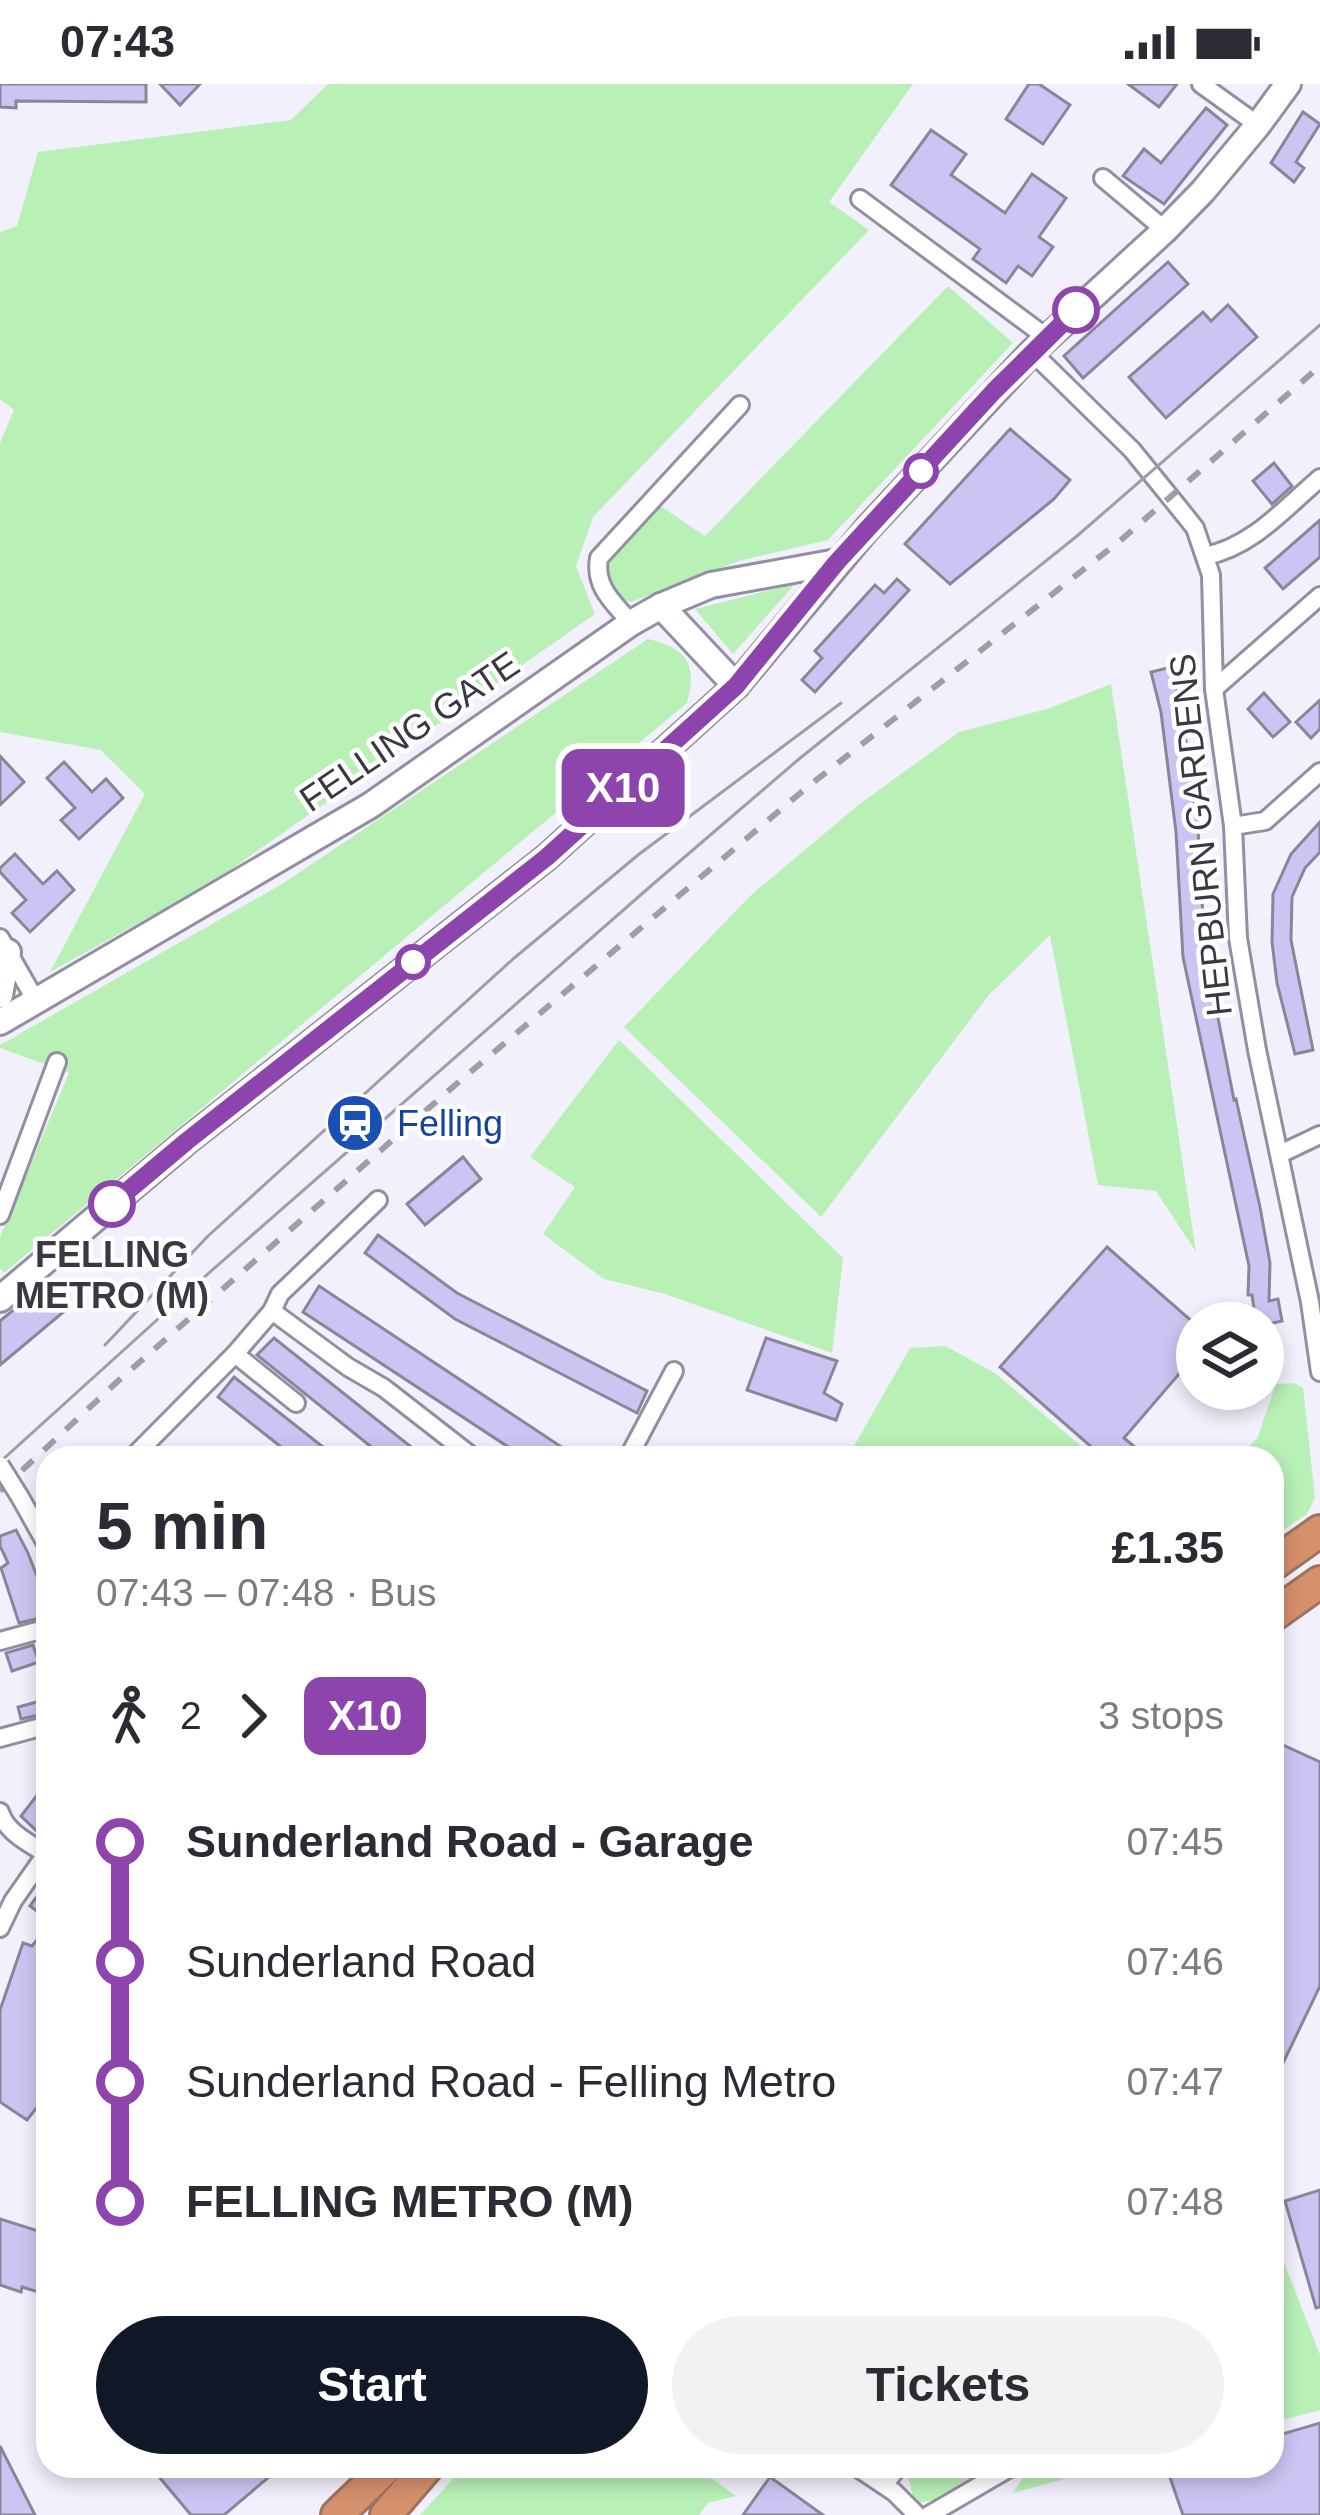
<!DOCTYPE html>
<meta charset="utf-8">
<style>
:root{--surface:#fff;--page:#f2f2f3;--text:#2b2b33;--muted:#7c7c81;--accent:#111827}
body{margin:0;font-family:Helvetica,sans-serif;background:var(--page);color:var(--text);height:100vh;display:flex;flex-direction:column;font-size:45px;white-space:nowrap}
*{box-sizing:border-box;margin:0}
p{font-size:39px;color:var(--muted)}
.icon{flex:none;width:66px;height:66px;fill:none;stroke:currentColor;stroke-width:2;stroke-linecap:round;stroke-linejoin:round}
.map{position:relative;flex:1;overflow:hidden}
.details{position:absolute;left:36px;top:1362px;width:1248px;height:1032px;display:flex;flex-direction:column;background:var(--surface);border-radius:36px;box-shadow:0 6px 18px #0003}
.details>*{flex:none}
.badge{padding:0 24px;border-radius:18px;font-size:42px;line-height:78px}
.tools{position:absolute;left:1176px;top:1218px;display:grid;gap:24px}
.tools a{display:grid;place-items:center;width:108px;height:108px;border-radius:50%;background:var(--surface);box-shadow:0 6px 18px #0003;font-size:60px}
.map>.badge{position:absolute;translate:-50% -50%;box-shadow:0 0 0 6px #fff}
.legs{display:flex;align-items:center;gap:18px;height:132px;padding:0 60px;font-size:39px}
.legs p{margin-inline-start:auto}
.headline{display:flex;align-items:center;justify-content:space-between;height:204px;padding:0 60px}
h1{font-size:66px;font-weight:600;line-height:90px}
.primary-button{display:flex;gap:24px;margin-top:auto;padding:24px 60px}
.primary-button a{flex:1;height:138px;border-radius:72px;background:var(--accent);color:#fff;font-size:48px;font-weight:600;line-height:138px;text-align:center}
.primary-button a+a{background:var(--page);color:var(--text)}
ul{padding:0 60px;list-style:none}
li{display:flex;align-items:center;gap:42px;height:120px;font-size:45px}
li i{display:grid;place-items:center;width:18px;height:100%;margin:0 15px;background:currentColor}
li i::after{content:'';width:30px;height:30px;margin:-15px;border:9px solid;border-radius:50%;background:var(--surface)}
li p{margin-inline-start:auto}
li:first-child i{background:linear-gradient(#0000 50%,currentColor 0)}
li:last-child i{background:linear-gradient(currentColor 50%,#0000 0)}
.status{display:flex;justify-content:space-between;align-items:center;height:84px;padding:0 60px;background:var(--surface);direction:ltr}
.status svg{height:33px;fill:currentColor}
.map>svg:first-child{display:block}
.green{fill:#b8f0b6}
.building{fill:#cec4f3;stroke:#8a8699;stroke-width:3}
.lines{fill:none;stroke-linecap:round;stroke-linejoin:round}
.street-casing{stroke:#938fa2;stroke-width:22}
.secondary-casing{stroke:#938fa2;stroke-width:30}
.highway-casing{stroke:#9f725d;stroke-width:36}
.street{stroke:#fff;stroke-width:16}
.secondary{stroke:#fff;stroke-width:24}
.highway{stroke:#d5906c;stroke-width:30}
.tram{stroke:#9f9da8;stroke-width:3}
.rail{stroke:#9f9da8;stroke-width:6;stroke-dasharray:15 15;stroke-linecap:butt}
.street-bridge-casing{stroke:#938fa2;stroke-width:22;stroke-linecap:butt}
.street-bridge{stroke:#fff;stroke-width:16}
.line-1-casing{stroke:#fff;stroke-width:27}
.line-1{stroke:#8e44ad;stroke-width:18}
.stop-1-dot{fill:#fff;stroke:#8e44ad;stroke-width:6}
.labels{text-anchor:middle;stroke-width:9;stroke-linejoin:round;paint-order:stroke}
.street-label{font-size:36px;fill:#3a3941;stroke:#fff}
.transit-label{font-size:36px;fill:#164399;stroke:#fff;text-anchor:start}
.stop-label{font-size:36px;font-weight:bold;fill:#3a3941;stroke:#fff}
</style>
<div class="status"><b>07:43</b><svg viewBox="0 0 49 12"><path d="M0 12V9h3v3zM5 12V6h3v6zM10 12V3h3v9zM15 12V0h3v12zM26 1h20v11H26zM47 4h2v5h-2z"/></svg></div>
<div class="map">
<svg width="1320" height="2431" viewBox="0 0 1320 2431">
<rect width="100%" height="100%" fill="#f3f0fd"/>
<g class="green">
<path d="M328,0H913L829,118L869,146L593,433L576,482L595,530L213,798L50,888L145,710L101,666L0,648V359L14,326L0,315V148L17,142L38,68L291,36Z"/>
<path d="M948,202L1013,259L828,456L739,477L631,518C613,513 608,503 603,486L659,421L705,452Z"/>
<path d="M795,500L733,570L695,525Z"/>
<path d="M648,555C686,564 698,579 687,619L4,1189L0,1184V1153L69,989L0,964V961L282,800Z"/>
<path d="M1111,600L1196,1168L1156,1107L1098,1101L1050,851L988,912L821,1133L624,943L750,812L857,722L959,648L1047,625Z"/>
<path d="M619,956L843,1174L832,1269L665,1210L604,1195L543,1150L575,1103L530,1073Z"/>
<path d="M945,1262L995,1289L1095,1374H847L910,1264Z"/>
<path d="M1294,1299L1303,1304L1315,1414L1307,1430L1272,1454V1374H1253L1247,1364L1257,1355L1276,1300Z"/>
<path d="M1272,2147L1320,2271V2326L1272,2339Z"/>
<path d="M465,2382H695L736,2412L708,2419L699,2431H420Z"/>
<path d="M914,2382H990L933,2416L915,2420L908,2393Z"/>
<path d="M1030,2382H1112L1013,2409Z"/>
</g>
<g class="building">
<path d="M0,0H146V18L16,17V24L0,23Z"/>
<path d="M160,0H200L180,21Z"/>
<path d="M1029,0H1039L1070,21L1043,60L1006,35Z"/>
<path d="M1128,0H1177L1159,23Z"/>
<path d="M1206,24L1227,41L1164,120L1123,92L1144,65L1161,79Z"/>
<path d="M1303,28L1320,40L1296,78L1304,84L1294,98L1271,79Z"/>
<path d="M931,46L966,70L951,91L1005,129L1032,90L1066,114L1039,153L1053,163L1032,192L1018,182L1006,199L973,175L980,165L891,101Z"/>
<path d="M1168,178L1188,200L1083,294L1064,272Z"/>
<path d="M1228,221L1257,253L1166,334L1129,293L1203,228L1211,237Z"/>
<path d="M1010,345L1070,396L1054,415L950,500L905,460Z"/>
<path d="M1274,379L1292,402L1272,420L1253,397Z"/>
<path d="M1320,436V473L1283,505L1265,484Z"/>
<path d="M897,495L909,506L815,608L802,596L822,574L815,567L875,501L884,509Z"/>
<path d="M1171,583L1182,628L1198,745L1205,867L1234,1016L1236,1015L1260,1123L1270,1179L1269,1217L1278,1215L1282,1237L1263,1241L1256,1239L1252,1211H1248L1249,1182L1183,873L1176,748L1161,628L1151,588Z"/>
<path d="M1264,609L1290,638L1273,653L1248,625Z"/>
<path d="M1320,616V645L1311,654L1296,638Z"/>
<path d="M0,672L24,698L0,721Z"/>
<path d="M64,678L92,708L106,695L123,714L79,755L61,736L75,724L47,694Z"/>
<path d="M1320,738V768L1305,784L1292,813L1291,856L1313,966L1295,970L1277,899L1272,858L1273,810L1291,770Z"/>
<path d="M15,770L43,800L57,787L74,806L30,848L12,829L26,816L0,788V784Z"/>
<path d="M463,1073L481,1095L425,1141L407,1120Z"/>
<path d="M378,1151L457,1209L647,1307L637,1329L455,1235L365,1169Z"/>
<path d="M1107,1163L1195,1240L1184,1254L1197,1265V1269L1124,1354L1148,1374H1104L1000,1283Z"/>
<path d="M46,1199L67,1225L0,1281V1237Z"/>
<path d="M319,1202L578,1374H525L303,1228Z"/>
<path d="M274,1254L425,1374H385L257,1271Z"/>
<path d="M766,1254L837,1277L824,1309L842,1320L836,1336L747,1306Z"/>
<path d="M234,1293L337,1374H295L218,1313Z"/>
<path d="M16,1446L28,1469L48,1521V1532L19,1539L1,1484L8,1479L0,1462V1452Z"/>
<path d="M33,1561L39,1578L12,1587L6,1569Z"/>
<path d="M48,1615V1629L21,1635L18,1623Z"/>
<path d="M1272,1656L1320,1678V1902L1272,2002Z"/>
<path d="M48,1697V1742L41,1751L21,1732Z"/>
<path d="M48,1797V1835L30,1822Z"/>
<path d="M48,1842V2021L42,2017L27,2036L0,2018V1926L23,1859L32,1862Z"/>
<path d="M1320,2106V2223L1316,2224L1285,2117Z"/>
<path d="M0,2135L48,2150V2211L22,2203L21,2208L0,2201Z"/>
<path d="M1320,2339V2431H1183L1166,2382H1272V2353Z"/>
<path d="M0,2362L35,2431H0Z"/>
<path d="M150,2382H282L224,2431H191Z"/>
<path d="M770,2393L823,2431H743Z"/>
</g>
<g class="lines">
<g class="street-casing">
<g id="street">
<path d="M1201,0L1258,41"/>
<path d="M1103,94L1165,146"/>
<path d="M860,115L1046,253"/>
<path d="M1032,268L1132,366L1179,424L1195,444L1211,491L1214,605L1233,742L1238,854L1257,966L1310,1218L1320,1288"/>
<path d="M1205,472C1252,463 1285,424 1320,394"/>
<path d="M631,539C613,518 594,503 599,474L740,321"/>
<path d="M1214,605L1320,512"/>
<path d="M1233,742L1265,737L1320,688"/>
<path d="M0,854L36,917"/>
<path d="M1280,1070L1320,1051"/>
<path d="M0,1131L57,978"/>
<path d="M272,1227L348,1283L384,1304L474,1374"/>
<path d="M235,1270L296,1319"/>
<path d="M132,1374L235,1270L272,1227L280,1210L378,1116"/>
<path d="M628,1374L674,1287"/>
<path d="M20,1413L48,1463"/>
<path d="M0,1557L48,1544"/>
<path d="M0,1654L48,1641"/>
<path d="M0,1728C6,1748 29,1759 46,1770"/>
<path d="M0,1844L13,1817L48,1767"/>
<path d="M855,2382L894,2408L917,2431"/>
<path d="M884,2401L899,2382"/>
<path d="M929,2431L1013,2382"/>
</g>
</g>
<g class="secondary-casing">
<g id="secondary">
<path d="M661,522L736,602"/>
<path d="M0,911L8,868"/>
<path d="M0,938L371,721L631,539L661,522L711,501L837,478"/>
<path d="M0,1215L187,1057L547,773L736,602L867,445L1032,268L1165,146L1203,107L1258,41L1288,0"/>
</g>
</g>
<g class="highway-casing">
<g id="highway">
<path d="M1272,1481L1320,1447"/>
<path d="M1272,1532L1320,1498"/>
<path d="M337,2431L388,2382"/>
<path d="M386,2431L428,2382"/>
</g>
</g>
<use href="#street" class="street"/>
<use href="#secondary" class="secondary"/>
<use href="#highway" class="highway"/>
<g class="tram">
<path d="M105,1261L208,1152L513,875L638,771L841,619"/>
<path d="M0,1378L210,1188L652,801L799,675L1077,452L1320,241"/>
</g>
<path class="rail" d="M0,1407L118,1297L454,1002L805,705L1121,456L1320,282"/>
<g class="street-bridge-casing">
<path id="street-bridge" d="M0,1381L20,1413"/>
</g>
<use href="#street-bridge" class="street-bridge"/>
</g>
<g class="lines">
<g class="line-1-casing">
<path id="line-1" d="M112,1120L187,1057L547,773L736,602L837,478L994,307L1076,226"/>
</g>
<use href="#line-1" class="line-1"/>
</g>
<defs>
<g id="station-disc" transform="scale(3)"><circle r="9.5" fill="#1a4fb4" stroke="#fff"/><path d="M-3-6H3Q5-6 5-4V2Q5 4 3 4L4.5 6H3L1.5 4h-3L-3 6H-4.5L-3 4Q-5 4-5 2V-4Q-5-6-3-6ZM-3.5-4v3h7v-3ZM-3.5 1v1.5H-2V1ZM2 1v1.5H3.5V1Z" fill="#fff"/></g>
</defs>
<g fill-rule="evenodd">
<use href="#station-disc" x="355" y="1039"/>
</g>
<g class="stop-1-dot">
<circle cx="1076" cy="226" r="21"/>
<circle cx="921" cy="387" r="15"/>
<circle cx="413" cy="878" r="15"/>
<circle cx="112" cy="1120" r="21"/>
</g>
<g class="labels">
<g class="street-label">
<text transform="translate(409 647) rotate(-34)" y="13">FELLING GATE</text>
<text transform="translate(1200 751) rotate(-96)" y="13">HEPBURN GARDENS</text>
</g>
<g class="transit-label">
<text x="397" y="1052">Felling</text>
</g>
<g class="stop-label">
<text x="112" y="1183">FELLING<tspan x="112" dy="41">METRO (M)</tspan></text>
</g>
</g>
</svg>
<div class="tools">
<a><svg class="icon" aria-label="layers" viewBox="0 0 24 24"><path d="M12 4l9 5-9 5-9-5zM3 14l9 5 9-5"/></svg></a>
</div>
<b class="badge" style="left:623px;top:704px;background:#8e44ad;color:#fff">X10</b>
<section class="details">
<div class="headline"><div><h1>5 min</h1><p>07:43 – 07:48 · Bus</p></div><b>£1.35</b></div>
<div class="legs"><svg class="icon" aria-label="walk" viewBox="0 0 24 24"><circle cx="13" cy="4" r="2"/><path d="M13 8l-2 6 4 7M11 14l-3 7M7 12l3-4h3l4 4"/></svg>2<svg class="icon" aria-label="forward" viewBox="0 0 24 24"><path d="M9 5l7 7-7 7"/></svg><b class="badge" style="background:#8e44ad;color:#fff">X10</b><p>3 stops</p></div>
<ul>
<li><i style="color:#8e44ad"></i><b>Sunderland Road - Garage</b><p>07:45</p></li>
<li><i style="color:#8e44ad"></i><span>Sunderland Road</span><p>07:46</p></li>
<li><i style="color:#8e44ad"></i><span>Sunderland Road - Felling Metro</span><p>07:47</p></li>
<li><i style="color:#8e44ad"></i><b>FELLING METRO (M)</b><p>07:48</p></li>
</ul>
<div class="primary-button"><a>Start</a><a>Tickets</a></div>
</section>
</div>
